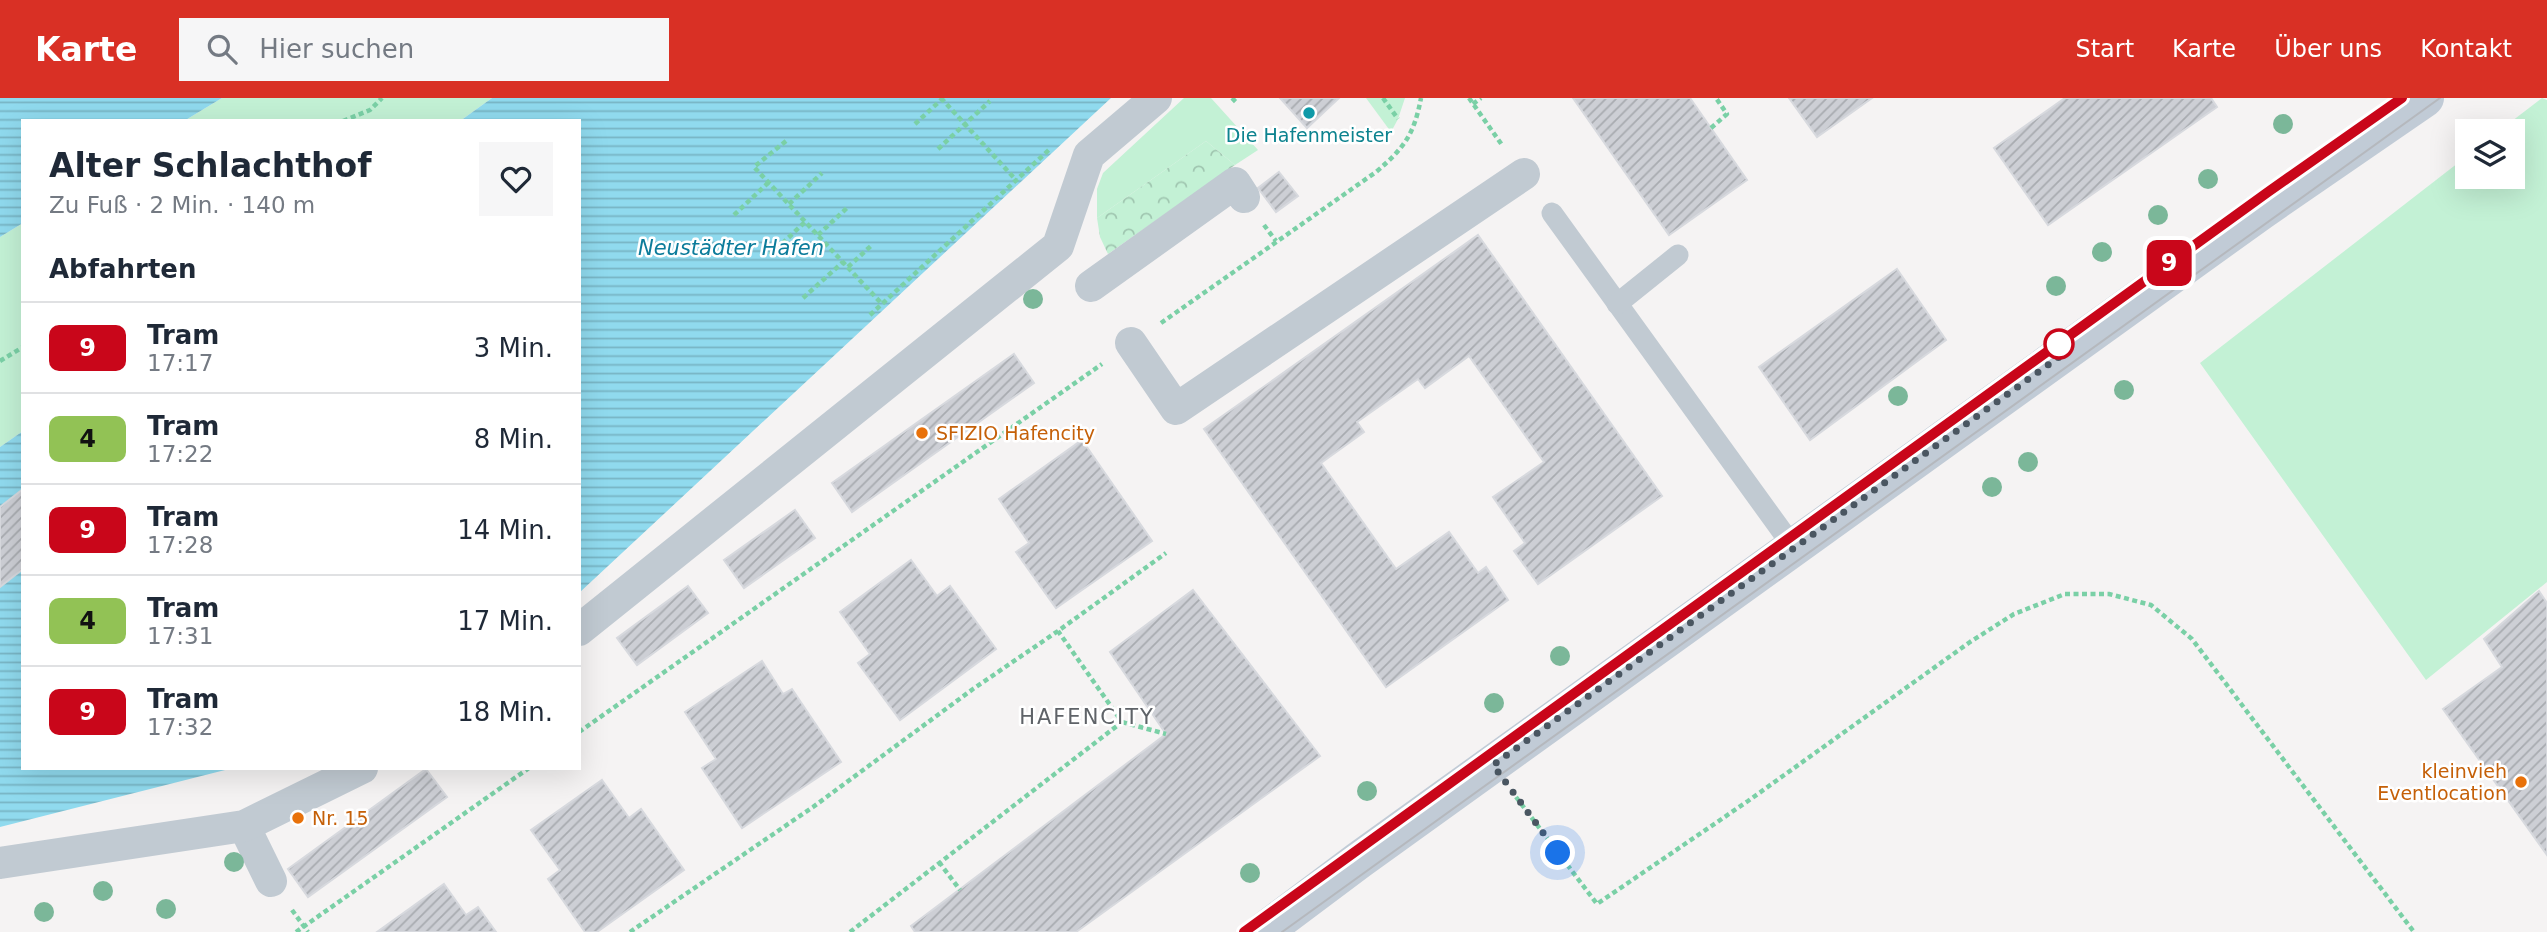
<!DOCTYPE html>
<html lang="de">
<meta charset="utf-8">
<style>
:root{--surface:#fff;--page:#f6f6f7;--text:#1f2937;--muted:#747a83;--line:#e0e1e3;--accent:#d93025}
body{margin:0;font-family:"DejaVu Sans",sans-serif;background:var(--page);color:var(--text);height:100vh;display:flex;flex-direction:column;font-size:26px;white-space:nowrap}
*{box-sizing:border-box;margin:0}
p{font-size:23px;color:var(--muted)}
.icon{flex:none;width:38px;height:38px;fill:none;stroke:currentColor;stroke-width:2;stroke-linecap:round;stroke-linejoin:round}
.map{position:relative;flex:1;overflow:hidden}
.details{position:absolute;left:21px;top:21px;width:560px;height:651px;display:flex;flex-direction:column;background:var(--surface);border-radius:0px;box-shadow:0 7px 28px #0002}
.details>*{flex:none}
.badge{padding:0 14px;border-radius:10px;font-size:24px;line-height:46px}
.controls{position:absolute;left:2455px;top:21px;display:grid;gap:14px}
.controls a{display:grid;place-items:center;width:70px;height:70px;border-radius:0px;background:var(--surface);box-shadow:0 7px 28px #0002;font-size:35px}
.you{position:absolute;width:35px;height:35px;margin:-18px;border:5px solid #fff;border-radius:50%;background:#1a73e8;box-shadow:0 0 0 10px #1a73e833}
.map>.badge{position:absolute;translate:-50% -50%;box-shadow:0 0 0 4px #fff}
h2{padding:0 28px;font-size:26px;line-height:63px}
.round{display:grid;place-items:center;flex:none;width:74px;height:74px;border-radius:0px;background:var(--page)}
.head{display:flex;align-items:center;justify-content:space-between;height:119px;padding:0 28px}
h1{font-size:33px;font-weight:600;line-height:52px}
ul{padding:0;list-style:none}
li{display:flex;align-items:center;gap:21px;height:91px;padding:0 28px;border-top:2px solid var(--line)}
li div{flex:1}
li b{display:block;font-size:26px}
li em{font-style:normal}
li .badge{min-width:77px;font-weight:700;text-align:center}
header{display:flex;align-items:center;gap:42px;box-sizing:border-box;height:98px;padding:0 35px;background:var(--accent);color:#fff}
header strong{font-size:33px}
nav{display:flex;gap:38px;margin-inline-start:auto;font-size:24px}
.search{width:490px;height:63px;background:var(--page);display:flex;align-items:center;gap:18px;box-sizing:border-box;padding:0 24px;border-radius:0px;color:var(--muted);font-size:26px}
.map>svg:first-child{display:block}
.grass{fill:#c3f1d5}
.forest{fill:url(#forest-crowns)}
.water{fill:url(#water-rules)}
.building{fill:url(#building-hatch);stroke:#d7d9de;stroke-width:2}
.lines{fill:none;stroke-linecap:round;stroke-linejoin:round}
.path{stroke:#7ad0a6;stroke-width:4.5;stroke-dasharray:5 3.5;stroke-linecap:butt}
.service{stroke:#c1cad2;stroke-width:21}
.pedestrian{stroke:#c1cad2;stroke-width:32}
.secondary{stroke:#c1cbd6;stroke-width:38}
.tram{stroke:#b5b8bd;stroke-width:2}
.tree{fill:#7bb799}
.line-casing{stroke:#fff;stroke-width:16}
.line{stroke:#c9061a;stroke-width:10}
.walk{stroke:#4a5661;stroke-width:7;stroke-dasharray:0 12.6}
.culture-dot{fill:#0f9aa8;stroke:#fff;stroke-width:2.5}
.stop-dot{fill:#fff;stroke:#c9061a;stroke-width:3.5}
.food-dot{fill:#e8710a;stroke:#fff;stroke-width:2.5}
.labels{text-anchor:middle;stroke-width:5;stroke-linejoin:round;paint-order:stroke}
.culture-label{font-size:19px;fill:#0d838f;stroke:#fff}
.food-label{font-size:19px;fill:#c56008;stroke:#fff;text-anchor:start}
.water-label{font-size:21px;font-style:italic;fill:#0c7c9b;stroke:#fff}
.neighbourhood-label{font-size:21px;letter-spacing:2px;fill:#5f6368;stroke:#fff}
</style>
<header>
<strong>Karte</strong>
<div class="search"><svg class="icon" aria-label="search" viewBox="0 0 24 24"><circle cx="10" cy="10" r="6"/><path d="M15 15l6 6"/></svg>Hier suchen</div>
<nav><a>Start</a><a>Karte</a><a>Über uns</a><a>Kontakt</a></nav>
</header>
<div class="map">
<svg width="2547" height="834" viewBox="0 0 2547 834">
<defs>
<pattern id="forest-crowns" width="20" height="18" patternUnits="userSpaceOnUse" patternTransform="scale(1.75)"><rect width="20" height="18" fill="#c3f1d5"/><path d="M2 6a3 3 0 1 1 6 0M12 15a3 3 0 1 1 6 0" fill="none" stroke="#a0c6b0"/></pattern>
<pattern id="water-rules" width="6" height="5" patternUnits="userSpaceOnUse" patternTransform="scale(1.75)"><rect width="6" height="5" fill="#90daee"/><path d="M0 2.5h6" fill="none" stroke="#78b4c4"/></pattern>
<pattern id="building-hatch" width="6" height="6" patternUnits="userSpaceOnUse" patternTransform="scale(1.75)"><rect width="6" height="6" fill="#cdcfd5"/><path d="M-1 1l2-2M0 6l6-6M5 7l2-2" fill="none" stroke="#a8abb0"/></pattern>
</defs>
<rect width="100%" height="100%" fill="#f5f3f3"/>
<g class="grass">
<path d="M222,0H492L460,23H184Z"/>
<path d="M1184,0H1211L1258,52L1235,67L1206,43L1097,120V91L1103,75Z"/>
<path d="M1366,0H1405L1398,21L1391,34Z"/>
<path d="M2542,0L2547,2V484L2426,582L2200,265L2467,58L2468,79H2513V33H2499Z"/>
<path d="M23,125V333L0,349V139Z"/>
</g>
<path class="forest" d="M1206,43L1235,67L1108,156L1100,139L1097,120Z"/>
<g class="water">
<path d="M0,0H222L184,23H23V125L0,139Z"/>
<path d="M492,0H1111L579,495V23H460Z"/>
<path d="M23,333V670H233L0,729V349Z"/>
</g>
<g class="building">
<path d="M1280,0H1339L1307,30Z"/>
<path d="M1573,0H1690L1747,82L1669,137Z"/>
<path d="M1789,0H1872L1817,39Z"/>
<path d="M2065,0H2211L2217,9L2048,127L1994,50Z"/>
<path d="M1279,74L1298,98L1276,114L1258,90Z"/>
<path d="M1478,137L1662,398L1538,486L1514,453L1525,445L1493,399L1544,364L1469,258L1425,290L1418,281L1357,324L1364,334L1321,365L1396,471L1449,434L1478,475L1486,469L1508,502L1386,589L1204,331Z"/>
<path d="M1897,171L1946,242L1810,342L1759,269Z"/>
<path d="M1014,256L1034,285L852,414L832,385Z"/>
<path d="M1082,342L1152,443L1056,510L1016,454L1029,445L999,401Z"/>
<path d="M23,391V471L0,489V409Z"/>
<path d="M795,412L815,440L744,490L724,462Z"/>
<path d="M911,462L937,498L950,488L996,551L900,622L858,565L870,556L840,514Z"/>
<path d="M688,488L708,515L637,567L617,540Z"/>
<path d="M1193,492L1320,658L1076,834H915L911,828L1166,636L1110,554Z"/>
<path d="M2539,493L2547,505V757L2443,611L2502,569L2484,541Z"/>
<path d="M762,563L783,596L792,591L841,664L742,730L702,670L716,661L685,614Z"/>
<path d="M426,671L447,699L308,799L288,771Z"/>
<path d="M602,682L629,720L641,711L684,772L597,834H585L548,781L560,772L531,732Z"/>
<path d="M444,786L466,817L478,809L496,834H377Z"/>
</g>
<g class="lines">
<g class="path">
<path d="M941,0L1016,82"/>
<path d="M1232,0L1236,4"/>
<path d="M1383,0L1398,21"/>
<path d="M1469,0L1502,47"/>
<path d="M1473,6L1481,0"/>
<path d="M343,23L370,12L382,0"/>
<path d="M915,26L942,1"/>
<path d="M1711,30L1727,16L1716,0"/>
<path d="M786,43L754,69L882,206"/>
<path d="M938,51L990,3"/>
<path d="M789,106L822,75"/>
<path d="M734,117L769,84"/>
<path d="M1264,127L1276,143"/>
<path d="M818,137L848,109"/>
<path d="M770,157L806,123"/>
<path d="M848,169L873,146"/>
<path d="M803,200L843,164"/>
<path d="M870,217L1051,50"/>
<path d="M1161,225L1376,74C1404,50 1414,37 1421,0"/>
<path d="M0,263L23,249"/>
<path d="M1122,624L1166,636"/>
<path d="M579,634L1102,266"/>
<path d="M1516,699L1597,806L1748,703L1970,544L2014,516L2065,496H2109L2151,507L2192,541L2414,834"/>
<path d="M939,764L960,792"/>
<path d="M292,812L308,834"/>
<path d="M296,834L529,670"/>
<path d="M630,834L813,709L973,591L1058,533L1166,455"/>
<path d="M850,834L1122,624L1058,533"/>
</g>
<g class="service">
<path d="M1552,115L1794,450"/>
<path d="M1617,206L1678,157"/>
</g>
<g class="pedestrian">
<path d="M1091,188L1235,85L1244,99"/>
<path d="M1131,245L1176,311L1524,76"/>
<path d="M579,532L1058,148L1089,57L1156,0"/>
<path d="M244,728L271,783"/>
<path d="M0,765L244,728L362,670"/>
</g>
<path class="secondary" d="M1263,834L1359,762L2261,113L2425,0"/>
<g class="tram">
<path d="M1244,834L2268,94L2402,0"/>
<path d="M1282,834L2440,0"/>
</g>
</g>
<g class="tree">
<circle cx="2283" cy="26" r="10"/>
<circle cx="2208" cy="81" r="10"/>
<circle cx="2158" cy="117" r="10"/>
<circle cx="2102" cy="154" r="10"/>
<circle cx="2056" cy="188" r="10"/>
<circle cx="1033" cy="201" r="10"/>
<circle cx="2124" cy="292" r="10"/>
<circle cx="1898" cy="298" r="10"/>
<circle cx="2028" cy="364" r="10"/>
<circle cx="1992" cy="389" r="10"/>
<circle cx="1560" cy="558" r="10"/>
<circle cx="1494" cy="605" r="10"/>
<circle cx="1367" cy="693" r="10"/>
<circle cx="234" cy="764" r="10"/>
<circle cx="1250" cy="775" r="10"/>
<circle cx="103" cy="793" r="10"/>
<circle cx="166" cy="811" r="10"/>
<circle cx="44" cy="814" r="10"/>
</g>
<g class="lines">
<g class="line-casing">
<path id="line" d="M1244,834L2268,94L2402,0"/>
</g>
<use href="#line" class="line"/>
<path class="walk" d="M1558,755L1493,667L2066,254L2059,246"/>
</g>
<circle class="culture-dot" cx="1309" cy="15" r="7"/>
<circle class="stop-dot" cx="2059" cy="246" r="14"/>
<g class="food-dot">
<circle cx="922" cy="335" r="7"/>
<circle cx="2521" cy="684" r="7"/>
<circle cx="298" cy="720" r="7"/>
</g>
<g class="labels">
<g class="culture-label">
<text x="1309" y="44">Die Hafenmeister</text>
</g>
<g class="food-label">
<text x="936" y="342">SFIZIO Hafencity</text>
<text x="2507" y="680" text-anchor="end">kleinvieh<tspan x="2507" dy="22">Eventlocation</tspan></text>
<text x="312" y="727">Nr. 15</text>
</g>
<g class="water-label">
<text x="731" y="157">Neustädter Hafen</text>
</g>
<g class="neighbourhood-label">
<text x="1087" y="626">HAFENCITY</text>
</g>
</g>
</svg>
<div class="controls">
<a><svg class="icon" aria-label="layers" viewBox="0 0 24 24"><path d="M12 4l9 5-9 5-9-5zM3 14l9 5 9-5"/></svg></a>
</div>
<div class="you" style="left:1558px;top:755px"></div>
<b class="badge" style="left:2169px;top:165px;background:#c9061a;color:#fff">9</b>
<section class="details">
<div class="head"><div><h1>Alter Schlachthof</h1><p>Zu Fuß · 2 Min. · 140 m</p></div><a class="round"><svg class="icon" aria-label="heart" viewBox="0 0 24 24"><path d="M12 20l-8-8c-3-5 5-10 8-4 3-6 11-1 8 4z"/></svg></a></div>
<h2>Abfahrten</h2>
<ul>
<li><span class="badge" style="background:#c9061a;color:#fff">9</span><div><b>Tram</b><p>17:17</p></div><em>3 Min.</em></li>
<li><span class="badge" style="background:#92c255;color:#111">4</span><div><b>Tram</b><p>17:22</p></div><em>8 Min.</em></li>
<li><span class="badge" style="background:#c9061a;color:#fff">9</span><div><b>Tram</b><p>17:28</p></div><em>14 Min.</em></li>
<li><span class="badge" style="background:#92c255;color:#111">4</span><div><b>Tram</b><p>17:31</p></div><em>17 Min.</em></li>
<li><span class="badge" style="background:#c9061a;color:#fff">9</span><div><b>Tram</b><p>17:32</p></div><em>18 Min.</em></li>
</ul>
</section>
</div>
